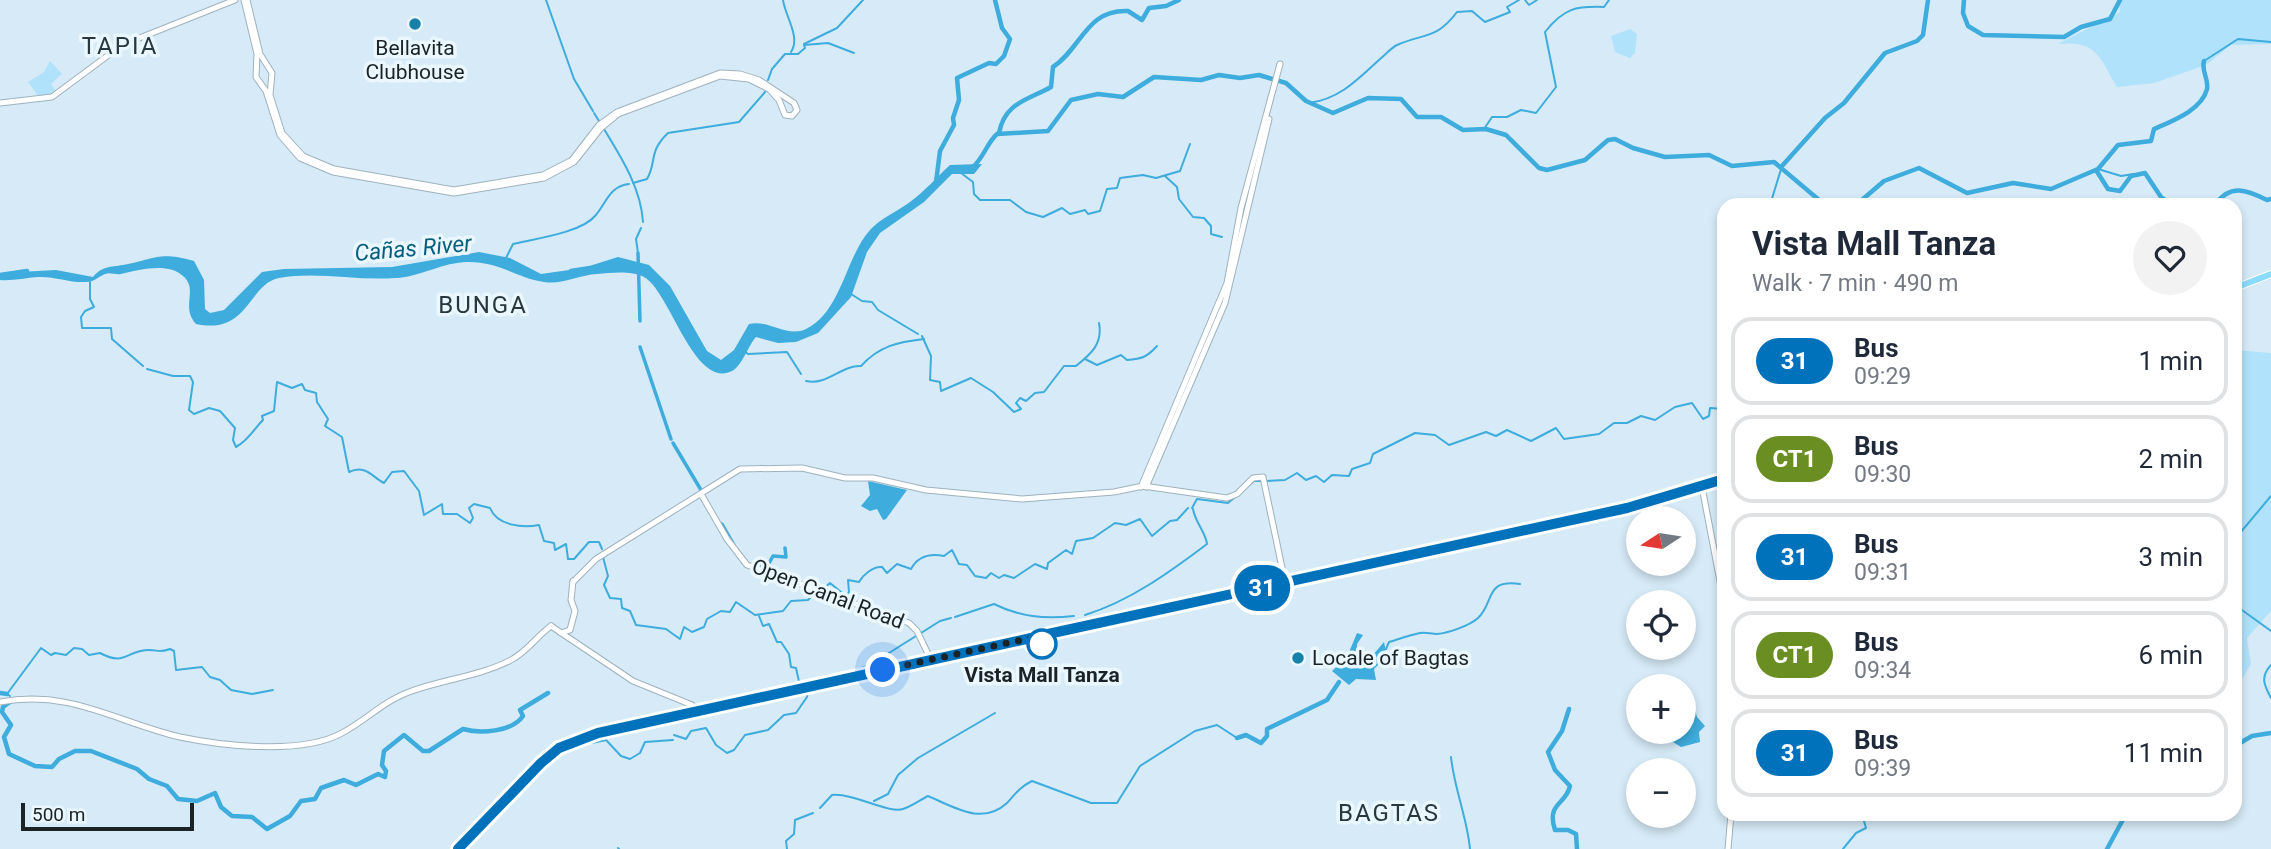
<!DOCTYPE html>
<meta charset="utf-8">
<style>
:root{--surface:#fff;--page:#f2f2f3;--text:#1f2937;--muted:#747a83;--line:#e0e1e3}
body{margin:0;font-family:Roboto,sans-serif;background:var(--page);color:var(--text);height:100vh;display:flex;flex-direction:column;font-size:26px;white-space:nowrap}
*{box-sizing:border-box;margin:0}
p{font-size:23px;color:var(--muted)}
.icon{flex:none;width:38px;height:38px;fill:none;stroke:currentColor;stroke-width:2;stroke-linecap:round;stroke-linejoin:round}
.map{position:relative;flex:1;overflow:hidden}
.details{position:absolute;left:1717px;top:198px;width:525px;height:623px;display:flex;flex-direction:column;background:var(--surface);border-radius:21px;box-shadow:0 4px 10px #0003}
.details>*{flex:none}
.badge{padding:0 14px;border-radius:23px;font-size:24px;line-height:46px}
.needle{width:46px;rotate:258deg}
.controls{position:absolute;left:1626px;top:506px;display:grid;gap:14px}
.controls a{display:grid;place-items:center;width:70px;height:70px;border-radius:50%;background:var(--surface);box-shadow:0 4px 10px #0003;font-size:35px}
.scale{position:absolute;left:21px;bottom:18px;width:173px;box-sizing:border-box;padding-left:7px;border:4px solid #1b2327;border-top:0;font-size:19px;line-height:24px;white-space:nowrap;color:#1b2327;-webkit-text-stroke:5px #eaf7fe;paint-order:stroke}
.you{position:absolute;width:35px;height:35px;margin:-18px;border:5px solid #fff;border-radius:50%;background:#1a73e8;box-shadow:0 0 0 10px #1a73e833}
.map>.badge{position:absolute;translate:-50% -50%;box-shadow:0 0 0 4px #fff}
.round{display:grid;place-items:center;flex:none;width:74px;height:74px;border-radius:37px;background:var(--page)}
.overview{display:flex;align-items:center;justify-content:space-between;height:119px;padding:0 35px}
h1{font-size:33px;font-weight:700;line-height:52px}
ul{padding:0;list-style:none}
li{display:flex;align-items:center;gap:21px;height:88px;margin:0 14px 10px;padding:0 21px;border:4px solid var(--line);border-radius:21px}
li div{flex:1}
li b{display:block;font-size:26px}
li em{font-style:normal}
li .badge{min-width:77px;font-weight:700;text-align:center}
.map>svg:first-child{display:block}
.green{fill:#b1e2fb}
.water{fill:#3eacdc}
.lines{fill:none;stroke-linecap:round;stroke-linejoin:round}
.stream{stroke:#3eacdc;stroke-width:2}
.canal{stroke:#3eacdc;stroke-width:3.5}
.river{stroke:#3eacdc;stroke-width:4.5}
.secondary-casing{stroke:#9eb2bd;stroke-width:7}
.primary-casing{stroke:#fff;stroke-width:8}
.secondary{stroke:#fff;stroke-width:5}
.primary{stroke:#89dcfe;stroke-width:6}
.line-casing{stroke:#fff;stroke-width:16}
.line{stroke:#0072bc;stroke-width:10}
.walk{stroke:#1b2327;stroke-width:7;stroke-dasharray:0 12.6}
.poi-dot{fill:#1881aa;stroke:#eaf7fe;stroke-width:2.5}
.stop-dot{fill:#fff;stroke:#0072bc;stroke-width:3.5}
.labels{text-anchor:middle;stroke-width:7;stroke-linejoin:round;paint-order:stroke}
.poi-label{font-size:21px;fill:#1b2327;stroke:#eaf7fe}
.street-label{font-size:21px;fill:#1b2327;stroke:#eaf7fe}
.stop-label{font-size:21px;font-weight:bold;fill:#1b2327;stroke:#eaf7fe}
.water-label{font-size:23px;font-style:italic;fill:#086081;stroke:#eaf7fe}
.quarter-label{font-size:24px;letter-spacing:2px;fill:#273841;stroke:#eaf7fe}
</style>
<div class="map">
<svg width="2271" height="849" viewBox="0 0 2271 849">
<rect width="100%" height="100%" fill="#d6ebf7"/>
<g class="green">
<path d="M2118,0H2271V44L2231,45L2206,65L2154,83L2117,87C2100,58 2097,40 2058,44L2120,12Z"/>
<path d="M1630,29L1637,34L1635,53L1630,58L1615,52L1611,36Z"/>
<path d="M50,61L62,74L51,84L57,93L39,97L28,82L44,72Z"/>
<path d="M2235,350L2271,353V611L2247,638L2251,664L2235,691Z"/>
</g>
<g class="water">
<path d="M982,164L974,174H952L924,202L880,233L867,252L851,297L818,333L796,342L778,343L756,337C748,346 742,366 732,371C694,390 670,291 644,277C630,270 611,273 597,274C579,275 562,285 544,282C516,278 501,262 468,262C443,262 420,277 396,278C357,281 317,271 279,278C248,284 249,335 196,324C180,306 199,290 183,276C168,262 139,270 121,274C116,275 110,272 105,274C98,277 94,282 86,282C70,283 54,276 38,277C25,278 13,281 0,280V273L56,270L93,277C102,266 110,267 123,265C156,259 158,251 194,261L204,280L205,309L210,313L224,310L262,272L284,269L392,267L479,252L510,258L541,274L583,268L618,257L649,265L670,286L707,351L721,360L734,350L749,324C769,319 786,338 806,329C842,311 845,258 870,230C881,218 898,211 910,202C925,191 937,177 950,165Z"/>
<path d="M868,481L907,490L886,519L883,520L877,509L870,511L861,506L870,495Z"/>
<path d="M1357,633L1363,635L1357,644V656L1367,662L1384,642L1387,656L1374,669L1376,680L1356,679L1349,685L1332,671L1347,657Z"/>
<path d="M1684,694L1691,695L1697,717L1705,726L1699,732L1700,742L1681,747L1668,739L1665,732H1684Z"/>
</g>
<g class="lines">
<g class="stream">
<path d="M546,0L574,79L593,111"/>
<path d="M783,0C785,16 801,37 791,52"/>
<path d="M1525,0L1529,5L1537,0"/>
<path d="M804,44L837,28L863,0"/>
<path d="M2204,61L2238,39L2271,42"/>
<path d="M768,80L772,69L785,54H798L805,48L804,45L828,43L854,53"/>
<path d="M1309,103C1340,99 1358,79 1380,59C1385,55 1391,48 1397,45C1424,33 1436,40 1457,12L1472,11L1485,22L1510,12L1507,7L1519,0"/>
<path d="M594,113L599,121"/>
<path d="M604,129C621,157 641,188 643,222"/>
<path d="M1484,129L1492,117H1507L1521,110L1536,113L1556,87L1545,32C1564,8 1576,6 1604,7L1609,0"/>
<path d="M2098,169L2121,176L2134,174"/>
<path d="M961,173L973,182L974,194L980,200H1010L1026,212L1043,217L1062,208L1070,214L1085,210L1088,214L1100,211L1107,189L1117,188L1120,178L1143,175L1156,178L1180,171L1190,144"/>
<path d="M1165,176L1177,187L1179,199L1193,217L1204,218L1211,226V234L1222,237"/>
<path d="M633,183L647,179C657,162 648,152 668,133L739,122L765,92"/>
<path d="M1770,205L1782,166"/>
<path d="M638,253L636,239L641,228"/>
<path d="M506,258L513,244C533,239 581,233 595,216C606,204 609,186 629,184"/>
<path d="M90,282V299L94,307L85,311L81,317L82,328H111L112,339L143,366"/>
<path d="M851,294L862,301L872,302L878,310L918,334"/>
<path d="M922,336L931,356L930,380L940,382L941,391L971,378L993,392L1014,412L1021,409L1016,403L1020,398L1026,401L1035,393L1044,392L1064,366H1076C1091,354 1103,344 1099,323"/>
<path d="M744,351L748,354L787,352L801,374"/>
<path d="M1085,359L1097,365L1121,355L1127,360C1142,359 1147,357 1157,346"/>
<path d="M147,369L173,376H190L193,382L189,410L194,414L209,408L220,411L235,428L233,440L236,447C249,440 253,430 263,420L262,416L274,411L277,382L292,388L302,384L305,390L316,393L317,402L328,419L325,426L342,437L349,472C366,464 372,477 384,483L392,472L404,471L419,491L424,515L442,504L443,514H457L470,523L473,518L469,508L474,504L490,508C497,526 523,528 539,525L544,541L554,543L555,550L566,544L568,559H574L589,542H599L602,549"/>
<path d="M1724,374V375"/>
<path d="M806,381C827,386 841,365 861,366C879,346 898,342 924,339"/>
<path d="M1266,481L1285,480L1297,473L1306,480L1316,476L1324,482L1332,475L1349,476L1352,469L1370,463L1373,454L1415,433L1435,435L1449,445L1486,432L1496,436L1507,430L1531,441L1556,428L1564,439L1599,434L1614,423H1627L1641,416L1655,420L1675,407L1692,403L1703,419L1709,416L1710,408L1724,409"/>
<path d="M1192,508L1197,499L1228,503L1254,481H1261"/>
<path d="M2235,539L2271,496"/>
<path d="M603,557L608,576L604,585L610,598L621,599L622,608L630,611L636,625L666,629L680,639L684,627L692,632L704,627L707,619L721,611L730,612L736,602L755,615L783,611L791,601L808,600L815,592"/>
<path d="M822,590L830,583L846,596L849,592L848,580L859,582C863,575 873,566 882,567L887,573L897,564L911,569C918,556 929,553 944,556L952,550L959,564L967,565L975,576L986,578L991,573L999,578L1004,575L1014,578L1035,564L1047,569L1048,563L1066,550L1072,554L1076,541L1093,538L1115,523L1126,525L1140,519L1152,536L1170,521L1177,520L1188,508"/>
<path d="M2235,605L2271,631"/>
<path d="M1085,615C1130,601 1170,572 1207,544C1206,533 1195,522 1193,509"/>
<path d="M759,616L763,626L769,624L777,642H781L789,654L791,667L796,668L800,686L805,684"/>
<path d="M955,617L994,604C1020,617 1044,619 1074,616"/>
<path d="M921,633L940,621L951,618"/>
<path d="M1386,649L1389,642C1399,639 1410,635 1420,633C1426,632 1431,634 1437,634C1448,633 1469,626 1478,618C1495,602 1484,579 1520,584"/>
<path d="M2271,665C2260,677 2264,685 2271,698"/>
<path d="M841,677L873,663L916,636"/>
<path d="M10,696L7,694L41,648L51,655L55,653L66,655L74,648L82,649L89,655L100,653C126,667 126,650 149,650C158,650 161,653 170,649L174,651L176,670L202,667L210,677L220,680L231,690L252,694L273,690"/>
<path d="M674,735L686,739L691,731L706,728L716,745L727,753L734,750L745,735L768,730L784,715L796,713L807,697L808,689"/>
<path d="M592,743L606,740L621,756L630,759L640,753L645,742L673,740"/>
<path d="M1451,757C1454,788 1467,817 1470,849"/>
<path d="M874,801L888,794L898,775L918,758L995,713"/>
<path d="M820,808L832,795C854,793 889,814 903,809C912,806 920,800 928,796C954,807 982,826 1007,803C1016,793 1020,787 1032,781L1091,803H1117L1140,766L1195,731L1217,725L1237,738"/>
<path d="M618,848L619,849"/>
<path d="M787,849L786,841L794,834L795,820L813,813"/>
<path d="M1843,849L1856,833L1866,828L1862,814"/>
</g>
<g class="canal">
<path d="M638,253L640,321"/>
<path d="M640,347L671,439"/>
<path d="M673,443L701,490"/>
<path d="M722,524L734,545"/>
<path d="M760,567L768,565L773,556L786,557L785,548"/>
</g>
<g class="river">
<path d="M1964,0L1963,13L1968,26L1983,35L2064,37L2081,27L2110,19L2120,0"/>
<path d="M999,133C1005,102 1028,100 1051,87L1053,67C1082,48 1086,9 1128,11L1142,20L1149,8L1166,6L1179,0"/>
<path d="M1782,166L1825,118L1844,103L1885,53L1917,41L1923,35L1928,0"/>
<path d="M973,167C984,157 987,143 997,134L1048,131L1071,100L1098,94L1123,97L1154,77L1201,80L1219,75L1240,78L1259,75L1286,83L1306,101L1333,113L1368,98L1401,99L1417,117H1441L1463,130L1486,129L1506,135L1539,168L1547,170L1585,160L1608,140L1615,139L1633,148L1665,157L1709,155L1732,166L1774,162L1825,205"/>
<path d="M2096,170L2108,189L2120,191L2131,176L2145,173L2161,197L2172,205"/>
<path d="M936,182L940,151L954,125L953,118L959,100L957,78L989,63L996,64L1004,56L1010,39L1002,28L995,0"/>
<path d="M1856,205L1884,181L1919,168L1967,193L2013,183L2051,189L2098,169L2118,145L2151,141L2154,129C2172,121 2202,110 2207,89C2209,79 2201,71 2204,61"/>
<path d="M2215,205C2230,183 2247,190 2267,200L2271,199"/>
<path d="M571,271L590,268"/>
<path d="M0,275L27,271"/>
<path d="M0,693L7,694"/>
<path d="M10,702L3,707L2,712L11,725L4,737L9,754L35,766L52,767L59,759L75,751H91L137,769L149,779L167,786L178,799L197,801L215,793L221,807L232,816L252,817L267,829L290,816L301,801L315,799L321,788L344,780L356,785L378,774L385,777L386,771L382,765L384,751L404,735L423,751H429L463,729C480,734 512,732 523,716L520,710L548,693"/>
<path d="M1569,709L1562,731L1548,752L1555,770L1570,786C1566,805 1546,803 1555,830H1568L1576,834L1577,849"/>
<path d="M1237,738L1246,735L1261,743L1267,736V729L1327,700L1339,682"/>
<path d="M2235,746L2252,736L2271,733"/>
<path d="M2107,849L2126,814"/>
</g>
<g class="secondary-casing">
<g id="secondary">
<path d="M244,0L257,54L256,77L266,91L280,135L300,158L333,172L454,193L544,178L574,162L601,128L618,114L720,76L749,79L769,89L779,100L785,115L792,116L797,110L794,103L759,80L740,74L720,73L617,112L599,125L572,160L543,175L454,190L334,169L303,156L282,133L270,95L272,73L260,54L247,0"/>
<path d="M0,103L52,97L122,45L235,0"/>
<path d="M1141,487L1227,283L1241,208L1280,64"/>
<path d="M1146,487L1225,303L1269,119"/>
<path d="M1702,487L1724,602"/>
<path d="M701,494L727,539L747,565L909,623L917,631L931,660"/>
<path d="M573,582L596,559L740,469L802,468L845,478H873L926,490L1022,499L1114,492L1143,486L1227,498L1237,494L1253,478L1263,477L1285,582"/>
<path d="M551,626L633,681L692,705L693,711"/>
<path d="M561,633L570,630L575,611L571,600L573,581"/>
<path d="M0,702C70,689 116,722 180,737C223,746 302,755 342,733C365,721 384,701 409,692C443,679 478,677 511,660C527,652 536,637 551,626"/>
<path d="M1728,849L1731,814"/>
</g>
</g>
<g class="primary-casing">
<g id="primary">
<path d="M2235,288L2271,274"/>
<path d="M458,849L541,763L559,748L598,733L1627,508L1724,479"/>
</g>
</g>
<use href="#secondary" class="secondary"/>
<use href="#primary" class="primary"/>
</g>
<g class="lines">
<g class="line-casing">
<path id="line" d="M458,849L541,763L559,748L598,733L1031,638L1032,646L1050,642L1048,634L1627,508L1724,479"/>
</g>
<use href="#line" class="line"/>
<path class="walk" d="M883,670L1040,636L1042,644"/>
</g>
<g class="poi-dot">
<circle cx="415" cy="24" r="7"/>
<circle cx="1298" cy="658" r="7"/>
</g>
<circle class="stop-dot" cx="1042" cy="644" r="14"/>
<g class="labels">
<g class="poi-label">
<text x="415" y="55">Bellavita<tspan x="415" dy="24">Clubhouse</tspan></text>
<text x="1312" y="665" text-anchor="start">Locale of Bagtas</text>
</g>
<g class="street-label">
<text transform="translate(828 594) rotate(21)" y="7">Open Canal Road</text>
</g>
<g class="stop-label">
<text x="1042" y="682">Vista Mall Tanza</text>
</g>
<g class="water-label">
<text transform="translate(413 248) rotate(-5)" y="8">Cañas River</text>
</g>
<g class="quarter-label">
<text x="120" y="54">TAPIA</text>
<text x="483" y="313">BUNGA</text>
<text x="1389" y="821">BAGTAS</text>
</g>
</g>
</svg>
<div class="controls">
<a><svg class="needle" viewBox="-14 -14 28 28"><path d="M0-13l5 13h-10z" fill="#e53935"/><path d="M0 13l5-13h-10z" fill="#747a83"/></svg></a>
<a><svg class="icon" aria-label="locate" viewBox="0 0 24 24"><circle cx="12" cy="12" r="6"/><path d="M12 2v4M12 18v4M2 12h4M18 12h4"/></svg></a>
<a>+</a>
<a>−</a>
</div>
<div class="scale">500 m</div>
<div class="you" style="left:883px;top:670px"></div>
<b class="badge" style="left:1262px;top:588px;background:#0072bc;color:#fff">31</b>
<section class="details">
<div class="overview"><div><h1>Vista Mall Tanza</h1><p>Walk · 7 min · 490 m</p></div><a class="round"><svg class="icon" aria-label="heart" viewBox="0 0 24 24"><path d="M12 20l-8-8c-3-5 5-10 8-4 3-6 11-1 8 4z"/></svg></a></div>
<ul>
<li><span class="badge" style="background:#0072bc;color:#fff">31</span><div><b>Bus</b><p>09:29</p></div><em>1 min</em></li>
<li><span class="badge" style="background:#6b8e23;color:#fff">CT1</span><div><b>Bus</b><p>09:30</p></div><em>2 min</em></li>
<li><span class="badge" style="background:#0072bc;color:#fff">31</span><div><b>Bus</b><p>09:31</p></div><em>3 min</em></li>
<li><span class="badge" style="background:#6b8e23;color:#fff">CT1</span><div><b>Bus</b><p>09:34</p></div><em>6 min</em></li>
<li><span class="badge" style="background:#0072bc;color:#fff">31</span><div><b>Bus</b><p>09:39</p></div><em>11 min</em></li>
</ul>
</section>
</div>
